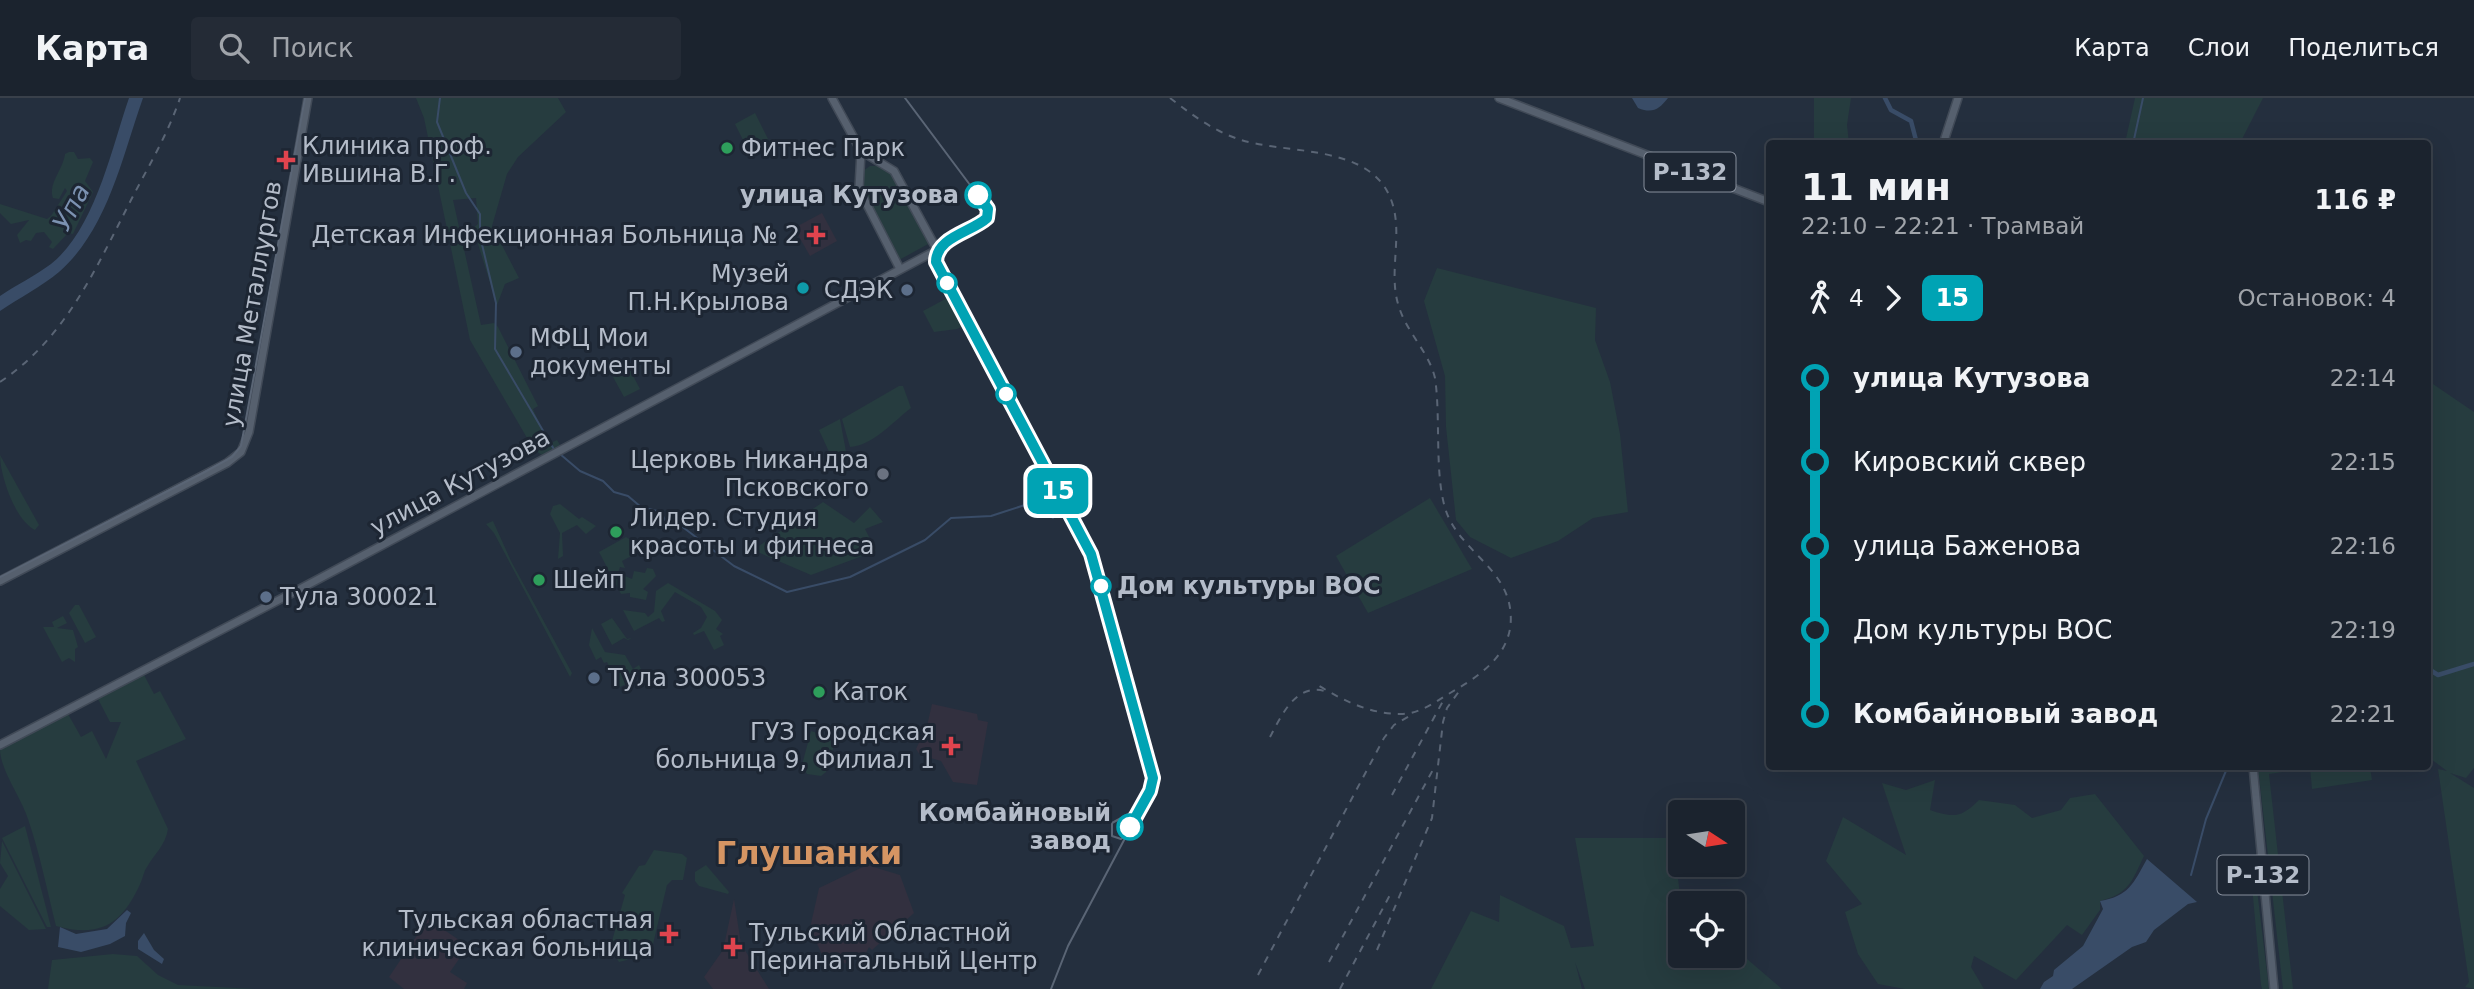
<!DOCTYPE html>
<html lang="ru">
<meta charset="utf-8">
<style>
:root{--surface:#1b232e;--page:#242b36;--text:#f1f3f6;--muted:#a0a4aa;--line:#39404a}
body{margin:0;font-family:"DejaVu Sans",sans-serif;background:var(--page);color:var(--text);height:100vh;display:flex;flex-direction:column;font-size:26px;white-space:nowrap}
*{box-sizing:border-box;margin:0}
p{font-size:23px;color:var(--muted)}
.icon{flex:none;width:38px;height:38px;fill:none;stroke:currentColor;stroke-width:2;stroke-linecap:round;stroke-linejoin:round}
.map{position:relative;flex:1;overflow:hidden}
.sheet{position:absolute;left:1766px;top:42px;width:665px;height:630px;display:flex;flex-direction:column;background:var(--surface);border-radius:7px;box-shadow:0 7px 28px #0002,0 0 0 2px var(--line)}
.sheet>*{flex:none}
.badge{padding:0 14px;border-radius:10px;font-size:24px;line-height:46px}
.needle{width:46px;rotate:102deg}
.controls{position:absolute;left:1668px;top:702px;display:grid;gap:14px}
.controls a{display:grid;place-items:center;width:77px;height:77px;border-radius:7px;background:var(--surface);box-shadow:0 7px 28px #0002,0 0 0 2px var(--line);font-size:35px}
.map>.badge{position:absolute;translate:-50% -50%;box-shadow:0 0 0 4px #fff}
.legs{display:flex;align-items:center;gap:10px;height:77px;padding:0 35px;font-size:23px}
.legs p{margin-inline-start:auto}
.overview{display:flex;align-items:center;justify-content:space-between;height:119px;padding:0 35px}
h1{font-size:38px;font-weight:800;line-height:52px}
ul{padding:0 35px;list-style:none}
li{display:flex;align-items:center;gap:24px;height:84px;font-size:26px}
li i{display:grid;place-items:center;width:10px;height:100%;margin:0 9px;background:currentColor}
li i::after{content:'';width:18px;height:18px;margin:-9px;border:5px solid;border-radius:50%;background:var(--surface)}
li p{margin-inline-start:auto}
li:first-child i{background:linear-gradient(#0000 50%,currentColor 0)}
li:last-child i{background:linear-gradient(currentColor 50%,#0000 0)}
header{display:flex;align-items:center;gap:42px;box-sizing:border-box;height:98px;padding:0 35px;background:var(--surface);border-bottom:2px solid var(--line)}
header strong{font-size:33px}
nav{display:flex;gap:38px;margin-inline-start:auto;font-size:24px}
.search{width:490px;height:63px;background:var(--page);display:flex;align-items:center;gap:18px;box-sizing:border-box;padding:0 24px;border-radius:7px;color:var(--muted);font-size:26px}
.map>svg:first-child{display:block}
.medical{fill:#32303f}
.green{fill:#263c3f}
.water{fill:#394c67}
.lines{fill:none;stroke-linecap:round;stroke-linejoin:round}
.stream{stroke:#394c67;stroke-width:2}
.river{stroke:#394c67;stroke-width:4.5}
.major-casing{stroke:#414a57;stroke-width:10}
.major{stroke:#56606e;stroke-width:7}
.tram{stroke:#5a6575;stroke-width:2}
.rail{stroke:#5a6575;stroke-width:2;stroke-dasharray:7 7;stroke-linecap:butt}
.line-1-casing{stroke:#fff;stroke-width:16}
.line-1{stroke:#00a3b4;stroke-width:10}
.leisure-dot{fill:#2e9e5b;stroke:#1d2633;stroke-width:2.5}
.health-dot{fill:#e0444e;stroke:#1d2633;stroke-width:2.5}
.stop-1-dot{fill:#fff;stroke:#00a3b4;stroke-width:3.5}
.culture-dot{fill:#0f9aa8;stroke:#1d2633;stroke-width:2.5}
.service-dot{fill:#5c6f8a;stroke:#1d2633;stroke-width:2.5}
.worship-dot{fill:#6b7280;stroke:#1d2633;stroke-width:2.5}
.labels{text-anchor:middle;stroke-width:6;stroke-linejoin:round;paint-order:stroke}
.shield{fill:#1d2633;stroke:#878f9c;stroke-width:2}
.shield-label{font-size:23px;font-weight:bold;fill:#b4bcc9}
.poi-label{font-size:24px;fill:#b4bcc9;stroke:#1d2633;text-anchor:start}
.stop-label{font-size:24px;font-weight:bold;fill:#b4bcc9;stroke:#1d2633;text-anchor:end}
.street-label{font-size:24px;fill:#b4bcc9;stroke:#1d2633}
.water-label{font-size:26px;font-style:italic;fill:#7c92b1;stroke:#1d2633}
.district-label{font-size:32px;font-weight:bold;fill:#d59563;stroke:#1d2633}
</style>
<header>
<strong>Карта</strong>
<div class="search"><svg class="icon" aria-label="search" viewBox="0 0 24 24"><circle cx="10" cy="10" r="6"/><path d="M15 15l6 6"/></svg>Поиск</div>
<nav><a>Карта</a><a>Слои</a><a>Поделиться</a></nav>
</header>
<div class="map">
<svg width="2474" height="891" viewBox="0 0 2474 891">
<rect width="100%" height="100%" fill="#242f3e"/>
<g class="medical">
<path d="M822,115L837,143L810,158L794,130Z"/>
<path d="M932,606L977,616L978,622L988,624L977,687L953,684L941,663L920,657L916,651L927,628Z"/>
<path d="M867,767L900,777L914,815L872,852L869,849L866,855L847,866L823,859L810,830L819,790Z"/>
<path d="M734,801L741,846L769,891H713L704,879L723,852Z"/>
<path d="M428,821L468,848L450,874L467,885L464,891H404L389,879Z"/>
</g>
<g class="green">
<path d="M416,0H558L566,14L518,59L507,76L492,128L519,180L505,186L497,207L473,130L478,126L476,100L453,102L481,227L494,225L498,229L538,308L533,311L549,346L557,342L560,347L542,357L534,352L470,242L424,20Z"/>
<path d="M1814,0H1851L1847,27L1849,45H1814Z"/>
<path d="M2135,0H2263L2240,45H2125Z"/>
<path d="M755,15L770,45L750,56L735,26Z"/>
<path d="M69,54H74L78,61L90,60L93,64L85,83L93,94L73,136L68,135L53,151L49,149L52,144L44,134L36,135L31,143L26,142L20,145L17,137L29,122L11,126L0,115V106L47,121L51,118L67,93L65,90L59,101L53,100C48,85 63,72 65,56Z"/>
<path d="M878,68L893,76L930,145L899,162L861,90L863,73L870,68Z"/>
<path d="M1437,170L1596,210L1595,242L1610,284L1620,336L1628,414L1593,420L1558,443L1511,460L1470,439L1456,422L1446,329L1445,278L1424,203Z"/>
<path d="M951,198L966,227L957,231L934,234L923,213Z"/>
<path d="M629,270L640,291L624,299L613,279Z"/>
<path d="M2427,282L2474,314V670L2466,680L2450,675L2474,690V891L2465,889L2469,884L2438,671L2447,673L2427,658Z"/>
<path d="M899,288H903L911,310C894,323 872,348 850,349L842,321Z"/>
<path d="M840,321L847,359L836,369L819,332Z"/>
<path d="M0,357L39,427L35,432C15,422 0,378 0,357Z"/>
<path d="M1430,400L1472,471L1368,515L1336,458Z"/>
<path d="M823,404L854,425L870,409L883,424L865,431L876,453L811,477L753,452Z"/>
<path d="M560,406L579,421L582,419L596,428L586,436L577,427L562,435L563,458L558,461L560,435L550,416L553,408Z"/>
<path d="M493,423L511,463L572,575L570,579L494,435L486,426Z"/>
<path d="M626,439L645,451L622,463L625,470L620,469L618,475L632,481L634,473L645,475L647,470L653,471L656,478L643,491L648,494L646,502L630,499V495L621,496L599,454Z"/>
<path d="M668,485L715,513L722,522L716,531L723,536L720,538L724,547L714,552L704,533L694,537L693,535L701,530L707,519L701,509L675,494L661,513L665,523L662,524L659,520L634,533L623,512L645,515L648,519L654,514L656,493Z"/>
<path d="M75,507H79L96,539L85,545L69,515Z"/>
<path d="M63,518L67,525L57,530L73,532L78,549L75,551V564L69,560L62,564L43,529H54L52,524Z"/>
<path d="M612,520L627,541L632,540L628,542L624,540L612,547L601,526Z"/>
<path d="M592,530L605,554L625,557L633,571L639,567L641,571L627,579L630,584L620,589L607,564L604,565L601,559L596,562L589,547Z"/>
<path d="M144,577L154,596L160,593L186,641L136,663L168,731C165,748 155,755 147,769C144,773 143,779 141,784C122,827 100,840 56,828C47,792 40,756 28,721C21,699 0,672 0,651L68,616L81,639L92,633L106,661L121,624H110L98,601Z"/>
<path d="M811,633L836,641L826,674L821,678L807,676L802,667Z"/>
<path d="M2258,669H2370L2372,682L2312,691L2310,670L2269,676L2293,891H2283Z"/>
<path d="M1935,682L1930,712C1954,720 1961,720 1979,702L2015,707L2032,720L2061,712L2070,700L2095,696L2144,758C2132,783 2129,796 2100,803V812L2082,837L2067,827L2016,882L1974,858L1971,869L1984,891H1905L1878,886L1858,856L1845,814L1862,806L1826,763L1843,719L1906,757L1882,685L1906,692Z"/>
<path d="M25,728L51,829H47L2,740Z"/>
<path d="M1575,740H1673L1681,805L1680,858H1732L1733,849L1782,891H1585L1575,864L1582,891H1431L1471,813L1499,824L1500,797L1564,828L1571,850L1594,848Z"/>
<path d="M2,743L46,831L29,832L0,808V791L8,778L0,765Z"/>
<path d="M654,752L682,756L687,760L683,782H672L667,787L650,859L631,856L627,862L619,864L610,850L625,797L622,795L639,768L645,767Z"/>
<path d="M706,767L729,794L728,796L699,788L695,783V774Z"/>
<path d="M2255,775L2269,891H2262L2261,887L2251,777Z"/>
<path d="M113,856L137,858L158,877L178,887L256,891H48L52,862Z"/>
</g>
<g class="water">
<path d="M129,0H143C122,59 108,131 59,174C41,189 19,200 0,213V198C16,187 35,178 51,166C95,131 111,52 129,0Z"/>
<path d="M1632,0H1668C1659,11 1653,16 1638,10Z"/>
<path d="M2147,761L2197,804L2188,806L2154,832L2146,844L2132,849L2072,891H2040L2044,884L2053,878L2054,872L2083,848L2103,811L2100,803C2129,798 2133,786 2147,761Z"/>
<path d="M127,812L131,815L126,825L125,838L110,846L81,854L58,849L60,829L76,836L107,831Z"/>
<path d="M144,835L154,852L164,861L162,866L138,851V843Z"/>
</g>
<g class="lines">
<g class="stream">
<path d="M440,0L437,24L466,95L480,116V138L496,205L495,251L555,353"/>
<path d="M2133,46L2143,0"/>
<path d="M560,356L580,373L603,383L614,394L628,398L641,409L661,414L665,422L680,427L734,468L787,494L850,479L925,442L951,420L991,418L1031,405L1053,420"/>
<path d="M2191,777L2206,721L2228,668"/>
</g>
<g class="river">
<path d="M1885,0L1891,12L1911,23L1917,46"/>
<path d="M2427,570L2438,577L2474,566"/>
</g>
<g class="major-casing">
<g id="major">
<path d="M832,0L861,53L859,91L900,171"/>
<path d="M1499,0L1769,104"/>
<path d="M1943,46L1958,0"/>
<path d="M0,483L227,365L241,354L249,334L308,0"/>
<path d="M0,647L298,492L937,152L894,73L861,53"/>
<path d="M2253,668L2274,891"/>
</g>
</g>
<use href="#major" class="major"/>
<g class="tram">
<path d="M905,0L988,111L985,123L940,150L936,164L1091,456L1153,679L1150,693L1068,848L1051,891"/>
<path d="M0,479L203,375L232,359L241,348L305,0"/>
<path d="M1127,737L1121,741L1112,738V725L1141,709"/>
</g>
<g class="rail">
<path d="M1170,0C1191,16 1212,32 1238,41C1285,57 1367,45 1390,99C1405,134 1387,174 1399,209C1407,235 1429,254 1435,280C1441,320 1434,377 1446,413C1459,451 1504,469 1510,510C1517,556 1478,579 1445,598C1431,607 1417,616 1401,616C1369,616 1342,602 1316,586"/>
<path d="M0,284C66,240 96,170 131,102C148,69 168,36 180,0"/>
<path d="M1270,639C1282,617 1296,583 1328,594"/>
<path d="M1392,697L1443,603"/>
<path d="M1377,852L1432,720L1443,624L1447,610L1460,592"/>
<path d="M1329,864L1435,668"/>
<path d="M1258,877L1384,640L1394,627L1413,616"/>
<path d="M1340,891L1391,795"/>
</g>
</g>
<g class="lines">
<g class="line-1-casing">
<path id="line-1" d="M978,97L988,111L987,120C972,134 936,139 936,164L1091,456L1153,680L1150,693L1130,729"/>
</g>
<use href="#line-1" class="line-1"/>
</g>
<g class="leisure-dot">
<circle cx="727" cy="50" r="7"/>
<circle cx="616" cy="434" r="7"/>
<circle cx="539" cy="482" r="7"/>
<circle cx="819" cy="594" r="7"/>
</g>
<g class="health-dot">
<path d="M282.5 51.5h7v7h7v7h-7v7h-7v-7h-7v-7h7z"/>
<path d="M812.5 126.5h7v7h7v7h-7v7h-7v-7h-7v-7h7z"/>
<path d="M947.5 637.5h7v7h7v7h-7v7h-7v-7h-7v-7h7z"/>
<path d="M665.5 825.5h7v7h7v7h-7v7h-7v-7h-7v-7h7z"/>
<path d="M729.5 838.5h7v7h7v7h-7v7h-7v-7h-7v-7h7z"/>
</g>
<g class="stop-1-dot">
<circle cx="978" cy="97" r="12"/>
<circle cx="947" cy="185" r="9"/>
<circle cx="1006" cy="296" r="9"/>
<circle cx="1101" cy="488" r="9"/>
<circle cx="1130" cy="729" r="12"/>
</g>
<circle class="culture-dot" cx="803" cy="190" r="7"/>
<g class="service-dot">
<circle cx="907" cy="192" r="7"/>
<circle cx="516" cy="254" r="7"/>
<circle cx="266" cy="499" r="7"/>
<circle cx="594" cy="580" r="7"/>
</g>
<circle class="worship-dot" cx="883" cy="376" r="7"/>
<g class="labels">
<g class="shield">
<rect x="1644.5" y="54.5" width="91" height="39" rx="5"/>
<rect x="2217.5" y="757.5" width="91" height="39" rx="5"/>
</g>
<g class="shield-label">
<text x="1690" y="82">Р-132</text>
<text x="2263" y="785">Р-132</text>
</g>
<g class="poi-label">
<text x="302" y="56">Клиника проф.<tspan x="302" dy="28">Ившина В.Г.</tspan></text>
<text x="741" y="58">Фитнес Парк</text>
<text x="800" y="145" text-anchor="end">Детская Инфекционная Больница № 2</text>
<text x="789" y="184" text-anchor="end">Музей<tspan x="789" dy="28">П.Н.Крылова</tspan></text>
<text x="893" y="200" text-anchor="end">СДЭК</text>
<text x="530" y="248">МФЦ Мои<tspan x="530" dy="28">документы</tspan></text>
<text x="869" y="370" text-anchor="end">Церковь Никандра<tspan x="869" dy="28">Псковского</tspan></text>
<text x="630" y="428">Лидер. Студия<tspan x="630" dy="28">красоты и фитнеса</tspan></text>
<text x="553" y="490">Шейп</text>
<text x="280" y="507">Тула 300021</text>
<text x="608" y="588">Тула 300053</text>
<text x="833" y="602">Каток</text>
<text x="935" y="642" text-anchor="end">ГУЗ Городская<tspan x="935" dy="28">больница 9, Филиал 1</tspan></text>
<text x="653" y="830" text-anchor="end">Тульская областная<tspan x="653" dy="28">клиническая больница</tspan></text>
<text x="749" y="843">Тульский Областной<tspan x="749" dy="28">Перинатальный Центр</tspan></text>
</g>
<g class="stop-label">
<text x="959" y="105">улица Кутузова</text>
<text x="1117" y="496" text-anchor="start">Дом культуры ВОС</text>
<text x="1111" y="723">Комбайновый<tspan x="1111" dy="28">завод</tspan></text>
</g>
<g class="street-label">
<text transform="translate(252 206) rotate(-80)" y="8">улица Металлургов</text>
<text transform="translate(460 384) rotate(-28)" y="8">улица Кутузова</text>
</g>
<g class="water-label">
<text transform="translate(71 109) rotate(-62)" y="9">Упа</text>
</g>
<g class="district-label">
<text x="809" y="766">Глушанки</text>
</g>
</g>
</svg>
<div class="controls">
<a><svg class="needle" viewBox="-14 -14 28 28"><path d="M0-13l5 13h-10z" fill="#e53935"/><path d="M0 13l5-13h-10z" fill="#a0a4aa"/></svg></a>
<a><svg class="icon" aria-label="locate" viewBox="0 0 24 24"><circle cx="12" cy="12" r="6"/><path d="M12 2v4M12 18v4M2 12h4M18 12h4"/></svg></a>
</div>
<b class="badge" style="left:1058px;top:393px;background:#00a3b4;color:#fff">15</b>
<section class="sheet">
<div class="overview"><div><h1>11 мин</h1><p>22:10 – 22:21 · Трамвай</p></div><b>116 ₽</b></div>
<div class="legs"><svg class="icon" aria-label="walk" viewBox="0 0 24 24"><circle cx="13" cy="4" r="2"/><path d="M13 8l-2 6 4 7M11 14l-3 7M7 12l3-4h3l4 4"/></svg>4<svg class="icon" aria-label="forward" viewBox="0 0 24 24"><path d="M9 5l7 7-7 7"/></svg><b class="badge" style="background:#00a3b4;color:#fff">15</b><p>Остановок: 4</p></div>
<ul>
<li><i style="color:#00a3b4"></i><b>улица Кутузова</b><p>22:14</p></li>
<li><i style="color:#00a3b4"></i><span>Кировский сквер</span><p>22:15</p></li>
<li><i style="color:#00a3b4"></i><span>улица Баженова</span><p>22:16</p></li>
<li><i style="color:#00a3b4"></i><span>Дом культуры ВОС</span><p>22:19</p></li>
<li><i style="color:#00a3b4"></i><b>Комбайновый завод</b><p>22:21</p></li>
</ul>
</section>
</div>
